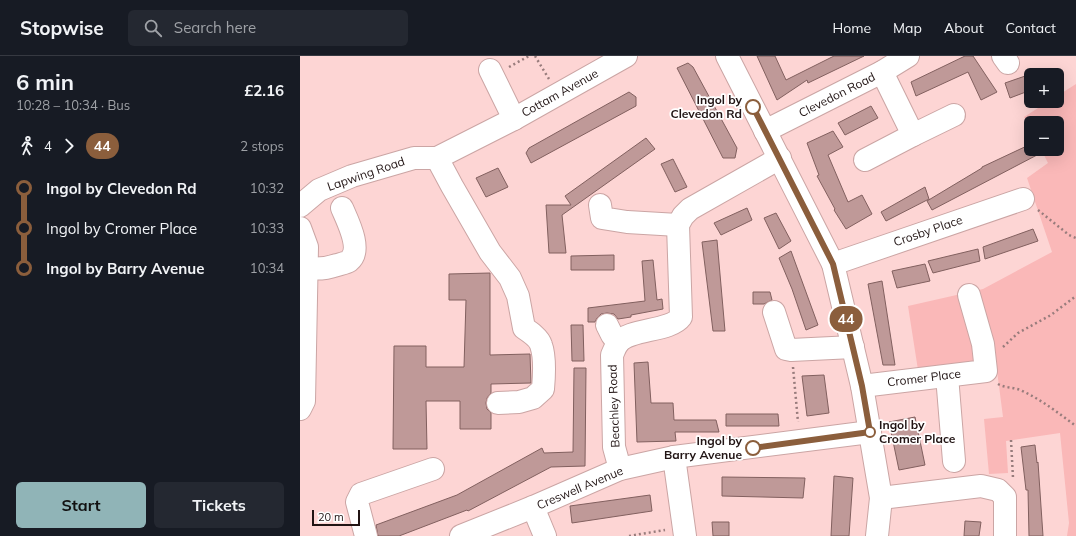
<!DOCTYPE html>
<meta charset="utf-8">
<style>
:root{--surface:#171b24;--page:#242831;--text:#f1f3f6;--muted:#9ea1a6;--line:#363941;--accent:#90b4b7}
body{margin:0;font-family:Mulish,sans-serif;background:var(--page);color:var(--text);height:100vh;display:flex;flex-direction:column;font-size:15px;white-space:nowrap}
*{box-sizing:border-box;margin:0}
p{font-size:13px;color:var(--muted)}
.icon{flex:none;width:22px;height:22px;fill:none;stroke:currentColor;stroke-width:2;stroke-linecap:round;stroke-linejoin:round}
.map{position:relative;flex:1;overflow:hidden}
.drawer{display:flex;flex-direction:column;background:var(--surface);width:300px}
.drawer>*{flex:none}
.badge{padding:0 8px;border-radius:13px;font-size:14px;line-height:26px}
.buttons{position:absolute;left:724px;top:12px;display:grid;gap:8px}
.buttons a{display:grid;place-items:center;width:40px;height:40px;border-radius:6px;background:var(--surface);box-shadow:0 4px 16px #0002;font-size:20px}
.scale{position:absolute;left:12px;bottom:10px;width:48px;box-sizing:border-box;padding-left:4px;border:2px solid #211414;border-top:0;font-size:11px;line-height:14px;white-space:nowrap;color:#211414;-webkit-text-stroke:3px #fff;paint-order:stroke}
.map>.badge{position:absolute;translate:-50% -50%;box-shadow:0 0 0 2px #fff}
.legs{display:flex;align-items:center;gap:6px;height:44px;padding:0 16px;font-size:13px}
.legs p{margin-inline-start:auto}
.overview{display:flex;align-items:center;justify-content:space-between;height:68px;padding:0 16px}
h1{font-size:22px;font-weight:700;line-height:30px}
.cta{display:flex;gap:8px;margin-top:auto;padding:8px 16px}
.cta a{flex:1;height:46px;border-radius:6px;background:var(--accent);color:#111;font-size:16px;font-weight:700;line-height:46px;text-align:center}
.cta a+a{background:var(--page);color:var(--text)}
ul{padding:0 16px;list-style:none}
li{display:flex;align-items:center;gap:14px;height:40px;font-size:15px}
li i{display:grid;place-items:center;width:6px;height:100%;margin:0 5px;background:currentColor}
li i::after{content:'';width:10px;height:10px;margin:-5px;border:3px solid;border-radius:50%;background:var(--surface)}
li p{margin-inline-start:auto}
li:first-child i{background:linear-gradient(#0000 50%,currentColor 0)}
li:last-child i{background:linear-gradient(currentColor 50%,#0000 0)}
header{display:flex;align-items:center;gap:24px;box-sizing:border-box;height:56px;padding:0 20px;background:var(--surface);border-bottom:1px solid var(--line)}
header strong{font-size:19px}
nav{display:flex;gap:22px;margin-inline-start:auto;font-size:14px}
.search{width:280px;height:36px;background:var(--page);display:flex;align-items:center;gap:10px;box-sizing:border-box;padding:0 14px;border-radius:6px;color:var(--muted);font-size:15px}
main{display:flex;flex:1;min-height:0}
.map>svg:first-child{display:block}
.green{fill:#fab8b8}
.building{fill:#bf9998;stroke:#82605f}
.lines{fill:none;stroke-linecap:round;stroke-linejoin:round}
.minor-casing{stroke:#cba5a4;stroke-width:24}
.path{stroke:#987c7c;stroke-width:2.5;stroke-dasharray:2 3;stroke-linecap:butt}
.minor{stroke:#fff;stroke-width:22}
.line-1-casing{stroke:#fff;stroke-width:9}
.line-1{stroke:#8b5e3c;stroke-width:6}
.stop-1-dot{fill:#fff;stroke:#8b5e3c;stroke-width:2}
.labels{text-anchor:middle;stroke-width:3.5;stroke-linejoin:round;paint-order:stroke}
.street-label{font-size:12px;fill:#211414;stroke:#fff}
.stop-label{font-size:12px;font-weight:bold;fill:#211414;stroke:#fff;text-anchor:end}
</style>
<header>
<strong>Stopwise</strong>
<div class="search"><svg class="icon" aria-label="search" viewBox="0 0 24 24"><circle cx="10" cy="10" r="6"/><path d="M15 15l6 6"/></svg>Search here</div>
<nav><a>Home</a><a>Map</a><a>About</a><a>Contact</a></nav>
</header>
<main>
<section class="drawer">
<div class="overview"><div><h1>6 min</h1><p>10:28 – 10:34 · Bus</p></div><b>£2.16</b></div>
<div class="legs"><svg class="icon" aria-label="walk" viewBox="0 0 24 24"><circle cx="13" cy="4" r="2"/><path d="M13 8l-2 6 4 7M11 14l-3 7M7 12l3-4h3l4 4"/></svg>4<svg class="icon" aria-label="forward" viewBox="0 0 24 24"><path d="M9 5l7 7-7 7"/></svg><b class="badge" style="background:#8b5e3c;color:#fff">44</b><p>2 stops</p></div>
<ul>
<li><i style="color:#8b5e3c"></i><b>Ingol by Clevedon Rd</b><p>10:32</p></li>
<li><i style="color:#8b5e3c"></i><span>Ingol by Cromer Place</span><p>10:33</p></li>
<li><i style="color:#8b5e3c"></i><b>Ingol by Barry Avenue</b><p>10:34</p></li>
</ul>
<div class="cta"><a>Start</a><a>Tickets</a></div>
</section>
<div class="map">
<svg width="776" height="480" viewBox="0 0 776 480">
<rect width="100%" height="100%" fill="#fdd5d4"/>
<path class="green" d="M776,28V480H767L769,467L760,377L706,385L708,417L689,418L684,363L703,361L696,307L618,314L608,250L683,233L752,196L727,122L748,107L741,93H757V67H731V74L724,61L749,45H757V40Z"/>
<g class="building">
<path d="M457,0H475L486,24L534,0H564L508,27L507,24L477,44Z"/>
<path d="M665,0H673L697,36L681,44L668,16L616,40L611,26Z"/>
<path d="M388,7L393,11L437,92L435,102H423L377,12Z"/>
<path d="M731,18V34L710,42L705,27Z"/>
<path d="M329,36L336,41V50L231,107L226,97L229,92Z"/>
<path d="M571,50L578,62L545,79L538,67Z"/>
<path d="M533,75L543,91L528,99L548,146L562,139L572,158L546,173L534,154L535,153L517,120L519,119L507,87Z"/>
<path d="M346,82L355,93L262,159L266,197H249L246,149H271L265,140Z"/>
<path d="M731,88V93H734L737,99L632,154L627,145L682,112V111Z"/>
<path d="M373,103L387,131L375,136L361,108Z"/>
<path d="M198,112L208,131L186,141L176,122Z"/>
<path d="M625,131L629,143L586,165L581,156Z"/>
<path d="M447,152L452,164L421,179L414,167Z"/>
<path d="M476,157L491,185L479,193L464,162Z"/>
<path d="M733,173L738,185L685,203L683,191Z"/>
<path d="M417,184L425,275H413L402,186Z"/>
<path d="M678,193L680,205L633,217L628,205Z"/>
<path d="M491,195L518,269L506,274L492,233L479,202Z"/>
<path d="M314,199V214H271V200Z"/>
<path d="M353,204L357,244L362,243L363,253L331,259V261L318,263L314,258L307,257L301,258L297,262L295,266H288V252L345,245L342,205Z"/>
<path d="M625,208L630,225L597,232L592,215Z"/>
<path d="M190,217V299L230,298L231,327L191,328V337L187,342L186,347L187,353L191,357V373H160V345H126L127,393H93L94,290H126V311H164L166,244H149V218Z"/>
<path d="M582,225L595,309H583L568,228Z"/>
<path d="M453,236H470L472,244L464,248H453Z"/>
<path d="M271,269H283L284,305H272Z"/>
<path d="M348,306L351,347H373L374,364H416L419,376H375L376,385L337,386L334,307Z"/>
<path d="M274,312H286L285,410L251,411L168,455L167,454L99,480H78L76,469L157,439L242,392L244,397L273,396Z"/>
<path d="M524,319L529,357L507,360L502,320Z"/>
<path d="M426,358H478L479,370H426Z"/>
<path d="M615,361L625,409L599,414L589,366Z"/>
<path d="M735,389L737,407L738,406L743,480H729L728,434H726L721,391Z"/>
<path d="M534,420L553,422L549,480H531Z"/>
<path d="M422,421L505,422L503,442L422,440Z"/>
<path d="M350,439L352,455L272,467L270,450Z"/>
<path d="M665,465L681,466L679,480H664Z"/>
<path d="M412,466H429V480H413Z"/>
</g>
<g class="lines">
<g class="minor-casing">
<g id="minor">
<path d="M427,0L533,208L562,330L581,442L577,480"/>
<path d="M703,0L708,7"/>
<path d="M190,14L214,63"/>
<path d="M465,75L582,16L608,0"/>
<path d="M613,79L654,59"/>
<path d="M137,102L152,130L190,196L210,222L218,240L224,272C230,276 239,282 241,289C245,300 244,322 243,333L233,342L219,346L198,347"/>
<path d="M565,104L613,79L582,16"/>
<path d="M300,149L302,162L327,166L378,169"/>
<path d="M0,150L19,134L52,120L114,102H137L214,63L326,0"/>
<path d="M0,172L7,191L4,345L0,353"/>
<path d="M533,208L723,143"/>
<path d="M0,210C12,214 25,213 37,209C40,208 46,207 49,205C63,194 47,164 42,152"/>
<path d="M474,256L486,293L491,294L553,291"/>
<path d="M307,269L312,279L318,287"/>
<path d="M647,320L654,405"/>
<path d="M562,330L686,315L683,288L669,239"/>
<path d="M374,401L385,480"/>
<path d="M320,413L314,391L312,299C314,295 315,291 318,287C329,272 370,276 381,261L378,169L383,160L390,153L480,102"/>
<path d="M581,442L681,430L698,434L705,441V480"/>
<path d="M233,451L245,480"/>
<path d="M66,480L57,446L61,438L133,413"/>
<path d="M161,480L233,451L320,413L374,401L570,376"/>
</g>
</g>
<g class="path">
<path d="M235,0L249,23"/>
<path d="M209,11L229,0"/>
<path d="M738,154L769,179L776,182"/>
<path d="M703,291L718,277L751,259L776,240"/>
<path d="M493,311L498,366"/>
<path d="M698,328C705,332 713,331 720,334C741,343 758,357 776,370"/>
<path d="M711,384L713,422"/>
<path d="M329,480L365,474"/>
</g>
<use href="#minor" class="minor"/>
</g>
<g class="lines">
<g class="line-1-casing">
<path id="line-1" d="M453,51L533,208L562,330L570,376L453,392"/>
</g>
<use href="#line-1" class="line-1"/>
</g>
<g class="stop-1-dot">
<circle cx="453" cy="51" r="7"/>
<circle cx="570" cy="376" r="5"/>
<circle cx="453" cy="392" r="7"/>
</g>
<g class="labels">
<g class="street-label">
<text transform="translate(260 37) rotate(-29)" y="4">Cottam Avenue</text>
<text transform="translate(537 39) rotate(-27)" y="4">Clevedon Road</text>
<text transform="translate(66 118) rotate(-19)" y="4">Lapwing Road</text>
<text transform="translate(628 175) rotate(-19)" y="4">Crosby Place</text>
<text transform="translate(624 322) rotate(-7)" y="4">Cromer Place</text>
<text transform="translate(314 350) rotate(-92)" y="4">Beachley Road</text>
<text transform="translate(280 432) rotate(-23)" y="4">Creswell Avenue</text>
</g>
<g class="stop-label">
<text x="442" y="48">Ingol by<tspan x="442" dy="14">Clevedon Rd</tspan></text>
<text x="579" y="373" text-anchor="start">Ingol by<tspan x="579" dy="14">Cromer Place</tspan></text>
<text x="442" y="389">Ingol by<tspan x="442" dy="14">Barry Avenue</tspan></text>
</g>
</g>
</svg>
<div class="buttons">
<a>+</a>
<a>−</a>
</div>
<div class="scale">20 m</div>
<b class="badge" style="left:546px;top:263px;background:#8b5e3c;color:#fff">44</b>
</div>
</main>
